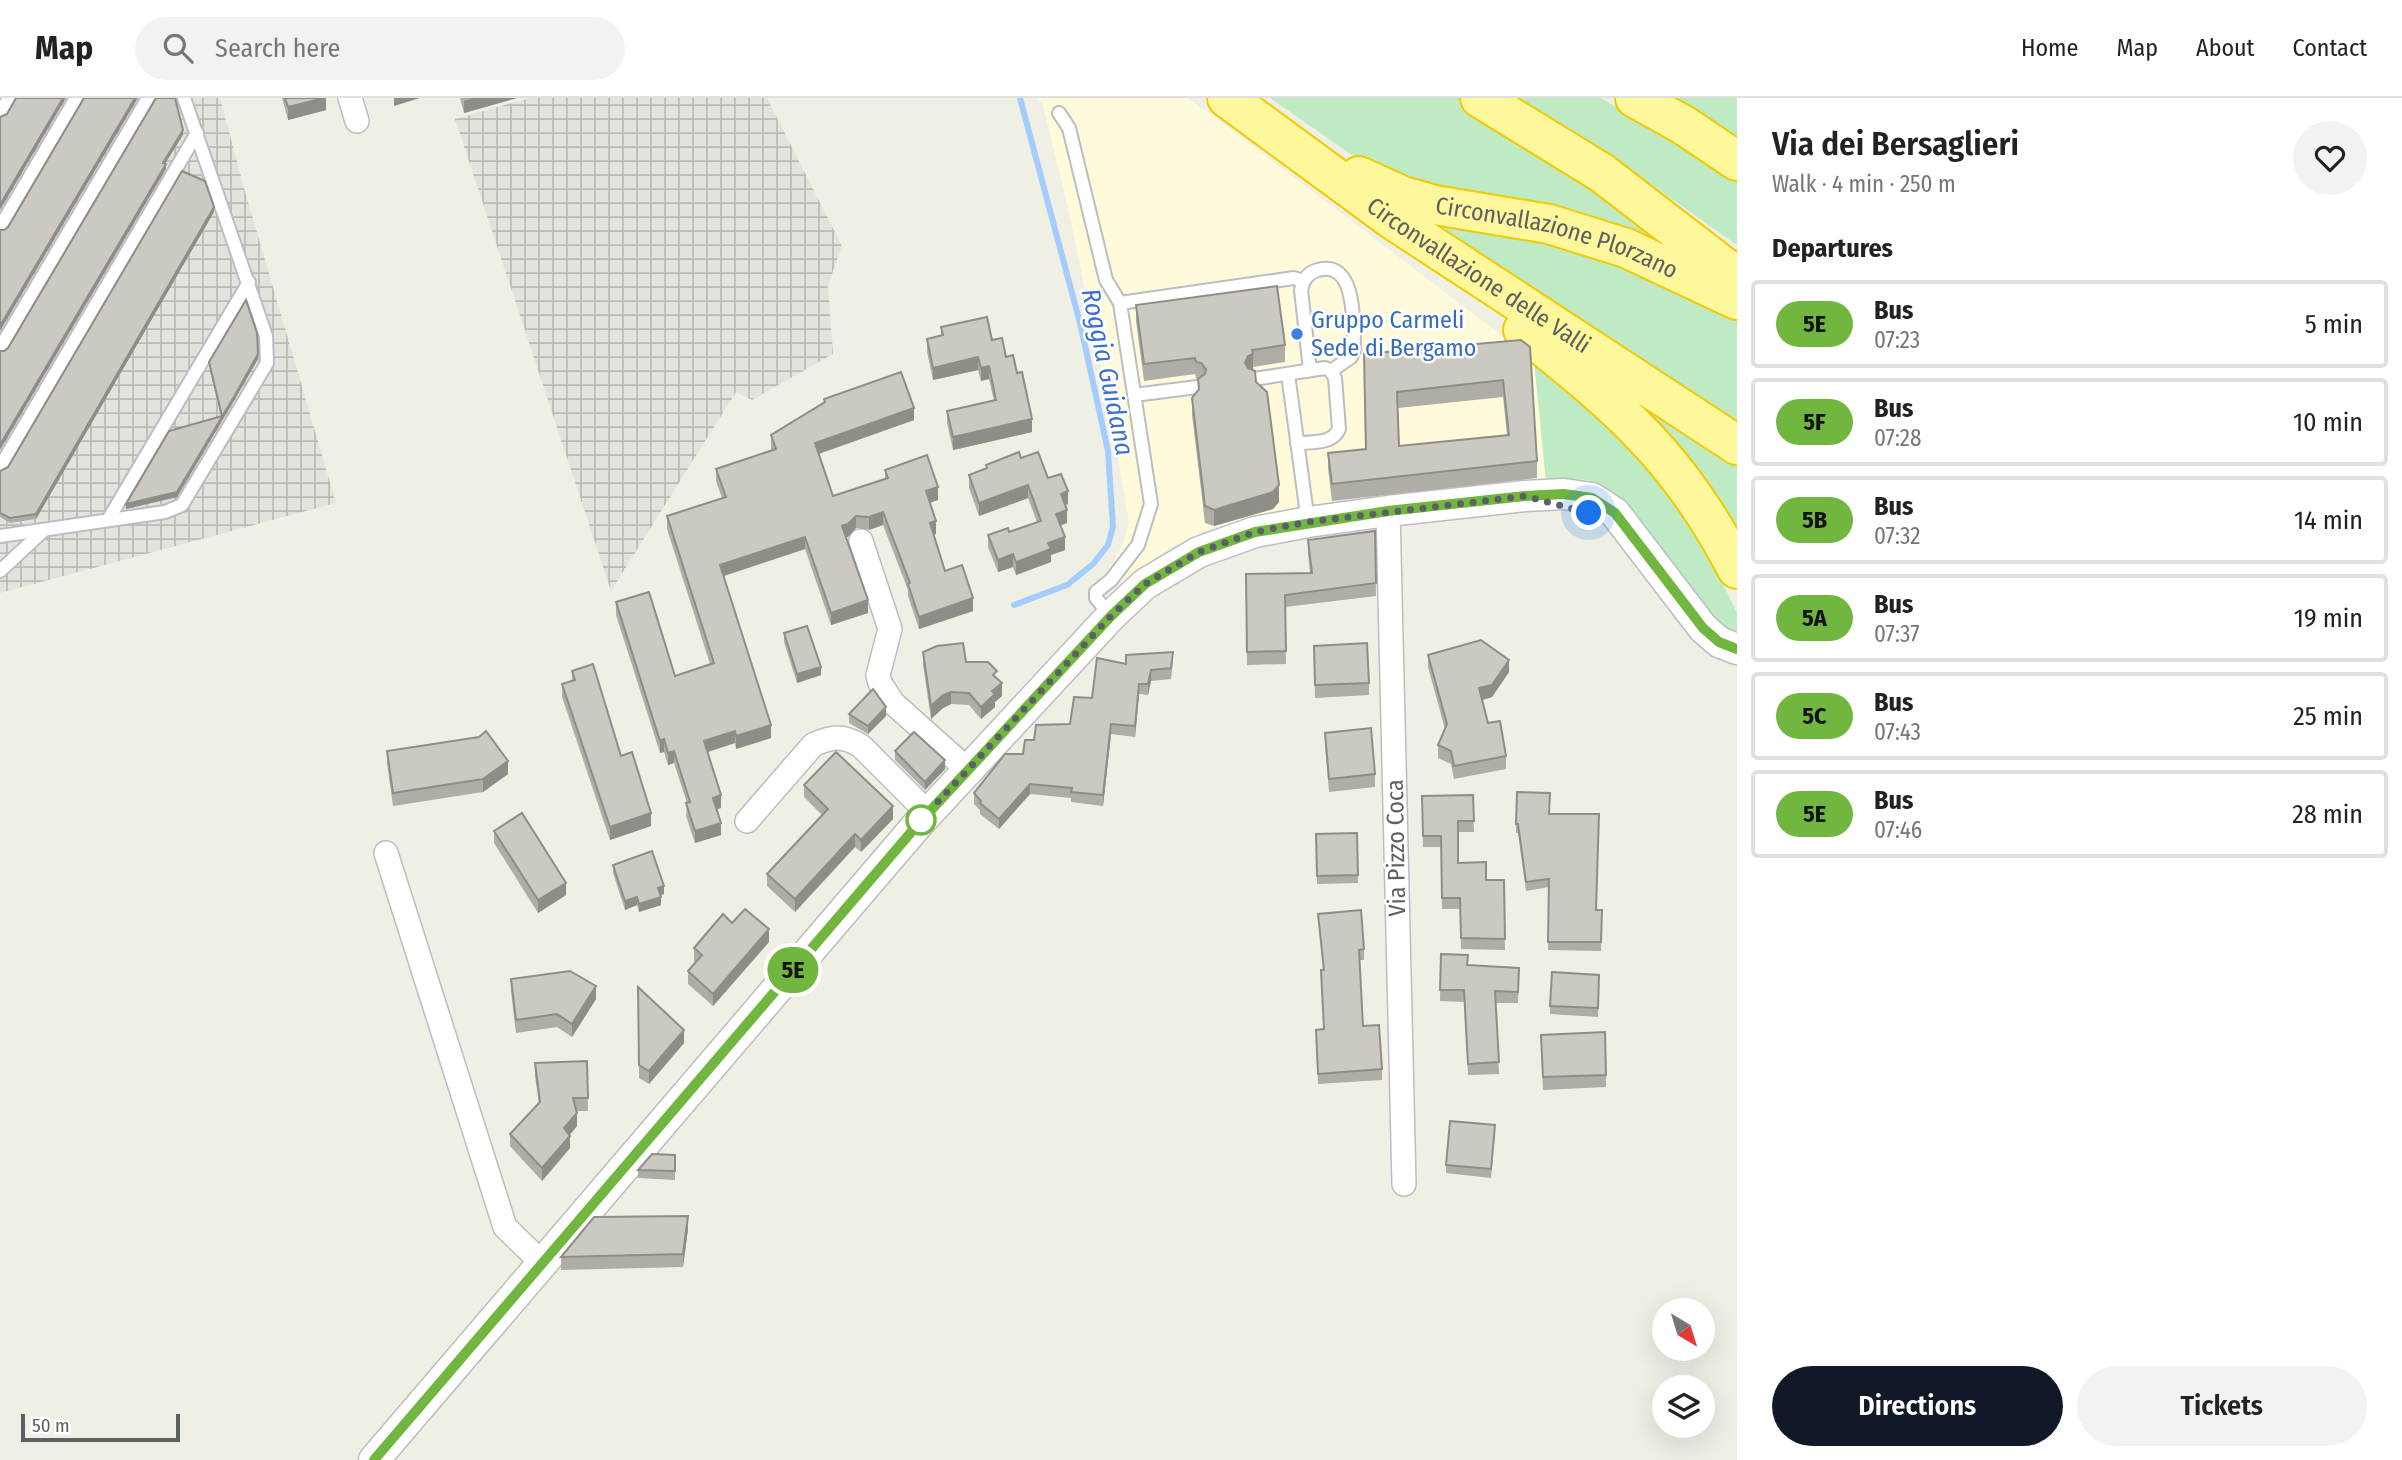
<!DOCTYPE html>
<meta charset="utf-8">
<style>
:root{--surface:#fff;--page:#f2f2f2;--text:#222;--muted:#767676;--line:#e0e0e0;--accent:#111827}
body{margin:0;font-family:"Fira Sans Condensed",sans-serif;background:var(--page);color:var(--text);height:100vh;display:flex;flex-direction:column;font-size:26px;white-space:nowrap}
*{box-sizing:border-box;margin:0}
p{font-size:23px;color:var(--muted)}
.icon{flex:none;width:38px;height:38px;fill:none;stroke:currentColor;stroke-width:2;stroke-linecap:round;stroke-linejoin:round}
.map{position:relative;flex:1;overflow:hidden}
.details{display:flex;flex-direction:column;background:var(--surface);width:665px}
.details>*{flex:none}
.badge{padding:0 14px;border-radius:23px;font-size:24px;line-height:46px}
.needle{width:46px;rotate:142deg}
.fabs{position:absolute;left:1652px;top:1200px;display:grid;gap:14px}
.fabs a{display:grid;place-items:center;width:63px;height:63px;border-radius:50%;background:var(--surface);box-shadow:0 7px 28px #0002;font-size:35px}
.scale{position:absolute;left:21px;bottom:18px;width:159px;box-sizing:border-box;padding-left:7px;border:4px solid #5c5f66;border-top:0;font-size:19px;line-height:24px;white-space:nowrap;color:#5c5f66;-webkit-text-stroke:5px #fff;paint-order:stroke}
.you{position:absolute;width:35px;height:35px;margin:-18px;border:5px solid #fff;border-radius:50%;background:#1a73e8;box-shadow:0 0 0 10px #1a73e833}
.map>.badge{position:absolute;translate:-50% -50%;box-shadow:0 0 0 4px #fff}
h2{padding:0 35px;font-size:26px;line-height:63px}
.round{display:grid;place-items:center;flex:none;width:74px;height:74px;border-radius:37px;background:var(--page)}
.headline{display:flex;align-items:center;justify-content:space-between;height:119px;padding:0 35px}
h1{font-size:33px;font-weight:600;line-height:52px}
.button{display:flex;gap:14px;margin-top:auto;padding:14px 35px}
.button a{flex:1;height:80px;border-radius:42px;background:var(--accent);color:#fff;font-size:28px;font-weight:600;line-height:80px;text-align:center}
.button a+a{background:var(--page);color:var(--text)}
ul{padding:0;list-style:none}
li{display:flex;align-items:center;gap:21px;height:88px;margin:0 14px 10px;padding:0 21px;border:4px solid var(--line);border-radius:7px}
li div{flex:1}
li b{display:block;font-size:26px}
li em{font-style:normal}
li .badge{min-width:77px;font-weight:700;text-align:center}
header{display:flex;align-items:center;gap:42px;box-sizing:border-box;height:98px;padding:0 35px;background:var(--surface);border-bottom:2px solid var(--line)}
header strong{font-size:33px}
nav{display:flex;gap:38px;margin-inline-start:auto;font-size:24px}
.search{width:490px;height:63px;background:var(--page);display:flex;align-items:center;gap:18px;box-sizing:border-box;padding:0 24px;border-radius:38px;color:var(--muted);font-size:26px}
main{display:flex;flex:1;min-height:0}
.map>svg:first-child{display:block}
.commercial{fill:#fffbda}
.industrial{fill:url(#industrial-grid)}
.grass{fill:#beeac4}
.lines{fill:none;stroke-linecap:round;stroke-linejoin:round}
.stream{stroke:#a5ccff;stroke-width:6}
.service-casing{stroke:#bcbdc4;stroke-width:16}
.minor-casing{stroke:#bcbdc4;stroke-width:26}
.tertiary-casing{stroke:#bcbdc4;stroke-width:33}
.trunk-casing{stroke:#f4c900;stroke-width:42}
.service{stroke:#fff;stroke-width:12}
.minor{stroke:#fff;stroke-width:23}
.tertiary{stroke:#fff;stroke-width:30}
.trunk{stroke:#fff79b;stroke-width:38}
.wall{fill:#afada6;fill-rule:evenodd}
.shaded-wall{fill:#8e8d87}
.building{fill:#cbc9c1;stroke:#8e8d87;stroke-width:2;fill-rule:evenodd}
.line-casing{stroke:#fff;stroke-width:16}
.line{stroke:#71b73f;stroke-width:10}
.walk{stroke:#5c5f66;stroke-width:7;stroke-dasharray:0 12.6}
.shop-dot{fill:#3f7fe0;stroke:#fff;stroke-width:2.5}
.stop-dot{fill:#fff;stroke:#71b73f;stroke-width:3.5}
.labels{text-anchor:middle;stroke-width:5;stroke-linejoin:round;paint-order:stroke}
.street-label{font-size:24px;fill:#5c5f66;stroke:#fff}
.shop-label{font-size:24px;fill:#366cbe;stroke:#fff;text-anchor:start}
.water-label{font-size:26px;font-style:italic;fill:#3b6fcf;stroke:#fff}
</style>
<header>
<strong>Map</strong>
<div class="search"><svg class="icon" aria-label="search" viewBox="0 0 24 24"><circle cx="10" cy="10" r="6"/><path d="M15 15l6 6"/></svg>Search here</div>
<nav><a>Home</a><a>Map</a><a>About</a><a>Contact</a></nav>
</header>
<main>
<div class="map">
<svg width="1737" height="1362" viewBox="0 0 1737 1362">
<defs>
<pattern id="industrial-grid" width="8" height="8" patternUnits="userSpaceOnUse" patternTransform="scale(1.75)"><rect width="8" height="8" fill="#e4e2dc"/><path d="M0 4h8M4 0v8" fill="none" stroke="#bcbab6"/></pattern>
</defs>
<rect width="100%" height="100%" fill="#f0efe4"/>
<path class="commercial" d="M1038,0H1187L1212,17L1534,262L1546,383L1452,390L1332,403L1212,430L1169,450L1116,487L1106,477L1123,446L1129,424L1113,330L1069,114L1043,7Z"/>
<g class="industrial">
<path d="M0,0H220L244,90L336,405L0,495Z"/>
<path d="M530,0H767L842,148L828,187L833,256L752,302L736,294L611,493L455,21Z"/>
</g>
<g class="grass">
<path d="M1270,0H1466L1734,192L1375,73Z"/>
<path d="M1512,0H1601L1717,66L1737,81V147L1614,60Z"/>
<path d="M1662,0H1737V48Z"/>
<path d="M1428,119L1494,124L1737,209V336Z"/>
<path d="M1559,243L1737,364V457Z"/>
<path d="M1534,262L1609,329L1669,396L1717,474L1737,515V535L1716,525L1623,403C1593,377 1583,380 1546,383Z"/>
</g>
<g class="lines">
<path class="stream" d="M1014,507L1067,487L1093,466L1108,447L1113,429L1108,353L1080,225L1020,0"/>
<g class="service-casing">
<g id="service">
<path d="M0,15L9,0"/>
<path d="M1059,15L1069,30L1106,182L1120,205"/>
<path d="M0,129L76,0"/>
<path d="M0,250L148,0"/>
<path d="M1310,272L1301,192C1303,183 1308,174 1318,172C1358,161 1353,230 1354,252L1351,259L1331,273"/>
<path d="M1288,276L1308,424"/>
<path d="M1254,281L1325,270L1331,273L1335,280L1339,331C1333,346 1312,344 1297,345"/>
<path d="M1134,297L1197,289"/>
<path d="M0,369L197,35"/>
<path d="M108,422L249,184"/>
<path d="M0,438L165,414L182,407L267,265L266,238L184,0"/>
<path d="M0,473L43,433"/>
<path d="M1111,518L1096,500V494L1111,482L1138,447L1151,406L1120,205L1294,180L1303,183"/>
</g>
</g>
<g class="minor-casing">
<g id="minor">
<path d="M350,0L357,23"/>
<path d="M1388,413L1404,1086"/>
<path d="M861,443L890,531L878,577L880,585L893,605L969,673"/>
<path d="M747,723L813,647C832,638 843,637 861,648L928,715"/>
<path d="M386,755L505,1129L541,1164"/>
</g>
</g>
<g class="tertiary-casing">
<path id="tertiary" d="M374,1362L919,725L1111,518L1145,486L1199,454L1255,434L1308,424L1388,413L1525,398L1564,396L1592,400L1615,415L1703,530L1719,544L1737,551"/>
</g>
<g class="trunk-casing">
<g id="trunk">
<path id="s1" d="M1227,0L1393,122L1737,347"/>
<path d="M1480,0L1602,75L1737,179"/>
<path d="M1635,0L1685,28L1737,63"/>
<path id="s2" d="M1359,78L1403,98L1435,107L1549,126L1626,150L1737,202"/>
<path d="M1523,232C1562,264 1602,295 1637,331C1677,371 1711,421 1737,471"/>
</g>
</g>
<use href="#service" class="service"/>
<use href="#minor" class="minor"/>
<use href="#tertiary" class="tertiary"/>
<use href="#trunk" class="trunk"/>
</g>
<g class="wall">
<path d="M282,0H326V12L288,22Z"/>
<path d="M460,0H517L464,15Z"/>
<path d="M214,114L36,421L10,425L0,419V373L8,369Z"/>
<path d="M1136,207L1285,247V264L1253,269L1279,404L1273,411L1214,428L1205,425L1192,317V300L1198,293V281L1196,280L1195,276L1144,283L1136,223Z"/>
<path d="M941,229L992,242L1006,259L1032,334L953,352L947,325V313L994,303L989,281L981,283L978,272L933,282L927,254V241L941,238Z"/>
<path d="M1521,242L1537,363V380L1332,403L1328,371V355L1365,351L1364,256ZM1503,299L1507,337L1399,348L1398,310Z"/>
<path d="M258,261L177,399L126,411L221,319L209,269V264Z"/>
<path d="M824,301L914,322L819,356L833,398L885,381V372L938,402L930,404L936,436L933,437L945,473L973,513L919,531L908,498V492L883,427L869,432L856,430L846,439L868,515L831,527L805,451L724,478L771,640L736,651L735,645L708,654L721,710L717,711L721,737L695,745L686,718L687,705L674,665L668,667L664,654L660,655L616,517V504L675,578L710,566L667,431V418L722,400L716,383V371L771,352V337L824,304Z"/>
<path d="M1021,360L1048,380L1068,406L1065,407L1067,425L1061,427L1065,452L1051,457V464L1016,477L1013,469L998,474L988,449V437L1009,434L1037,424L1028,400L979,418L969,390V377L986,371V367Z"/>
<path d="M1375,433L1376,498L1285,509L1286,566L1247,567L1246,476L1310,475L1308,455V442Z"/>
<path d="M784,535L821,577L797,585L784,544Z"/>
<path d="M923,554L966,564L997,580L1002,598L995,604V609L981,621L969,607L951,606L943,610L931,621L923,567Z"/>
<path d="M1428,557L1509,574L1492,599L1482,602L1488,625L1506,658V671L1454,681L1451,666L1438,660V647L1445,631L1428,569Z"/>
<path d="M1314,560L1369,585V597L1315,600Z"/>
<path d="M1173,564L1171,581L1151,583L1148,597L1139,596L1135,639L1111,636L1103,708L1071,704V700L1030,696L999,731L980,716V712L974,706V695L1023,656L1034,642L1070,626L1126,566Z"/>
<path d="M572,573L621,658L651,728L610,742L562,599V586L572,583Z"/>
<path d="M849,616L886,618L868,636L849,625Z"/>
<path d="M1325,635L1375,676V689L1329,694L1325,647Z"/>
<path d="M387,653L508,676L483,694L393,708L387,665Z"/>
<path d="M895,653L945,671L925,692L895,662Z"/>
<path d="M804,687L893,721L861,754L855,749L795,814L767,788V776L822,717L804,699Z"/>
<path d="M1473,697L1474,734H1458V765L1486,782H1504L1505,852L1461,851L1460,811H1442L1441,749H1423L1422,698Z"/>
<path d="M1550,716L1597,812H1602L1601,853L1548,852L1549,789L1526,793L1518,735H1516V726Z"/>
<path d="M494,733L566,797L538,815L494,745Z"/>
<path d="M1357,735L1358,785L1317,786L1316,736Z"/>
<path d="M613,767L664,796L661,797V807L639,814L637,807L625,812L613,775Z"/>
<path d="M1318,816L1364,851V862H1359L1363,928L1382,971V982L1318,986L1316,932L1324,931L1321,883V872H1323Z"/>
<path d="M732,825L769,844L713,908L688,886V873L695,864L694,863V850Z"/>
<path d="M1441,856L1468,867L1519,870L1518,905H1496L1499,976L1468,977L1464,904L1440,903Z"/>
<path d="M1599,877L1598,919L1550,916V908Z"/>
<path d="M511,881L596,901L572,939L557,929L516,935L511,893Z"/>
<path d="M638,889L684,945L649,986L639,980Z"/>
<path d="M1541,949L1606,977V989L1543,992Z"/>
<path d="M587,963L588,1013H576L577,1028L570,1037V1050L542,1083L510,1048V1036L539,1005L535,978V965Z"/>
<path d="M1495,1036L1491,1080L1446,1075V1067Z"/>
<path d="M675,1057V1082L638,1080V1072Z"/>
<path d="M688,1131L683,1169L561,1172V1159Z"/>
</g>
<g class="shaded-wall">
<path d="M63,0H66L0,112V107Z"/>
<path d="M135,0H138L0,233V228Z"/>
<path d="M326,0V12L288,22V9Z"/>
<path d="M394,0H420L394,8Z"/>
<path d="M474,0H517L464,15V3Z"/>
<path d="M183,32V37L163,69V65Z"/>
<path d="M166,66V71L0,352V347Z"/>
<path d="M214,109V114L36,421V416Z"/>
<path d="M258,256V261L235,301L177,399L126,411V406L177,394Z"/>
<path d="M1253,256V272L1248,275L1245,265L1248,258Z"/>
<path d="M978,259V272L933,282V270Z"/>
<path d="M989,268V281L981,283V270Z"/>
<path d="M914,310V322L815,357V345Z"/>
<path d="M1032,321V334L953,352V339Z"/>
<path d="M1028,387V400L979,418V405Z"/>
<path d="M1279,387V404L1273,411L1214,428V412Z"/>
<path d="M938,389V402L926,406V393Z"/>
<path d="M1068,393V406L1061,409V396Z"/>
<path d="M1067,412V425L1056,429V416Z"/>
<path d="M883,414V427L869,432V419Z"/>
<path d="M856,418V430L848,439L842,441V428Z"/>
<path d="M936,423V436L930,438V425Z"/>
<path d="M805,439V451L720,479V467Z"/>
<path d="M1065,439V452L1051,457V464L1016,477V464L1048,445Z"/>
<path d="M1013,456V469L998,474V462Z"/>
<path d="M973,500V513L919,531V519Z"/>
<path d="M868,502V515L831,527V515Z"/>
<path d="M1509,562V574L1492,599L1479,603V590Z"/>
<path d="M821,569V577L797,585V576Z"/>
<path d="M1151,572V583L1148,597V586Z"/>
<path d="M1002,585V598L995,604V609L981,621V609L992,593Z"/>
<path d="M1139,586V596L1135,639V628Z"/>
<path d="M951,594V606L943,610L931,621V608L943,597Z"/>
<path d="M886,609V618L868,636V628Z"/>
<path d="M1111,626V636L1103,708V697Z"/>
<path d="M771,627V640L736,651V638Z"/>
<path d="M735,633V645L704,655V643Z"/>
<path d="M664,641V654L660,655V643Z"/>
<path d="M674,653V665L668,667V655Z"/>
<path d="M945,662V671L925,692V684Z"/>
<path d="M508,663V676L483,694V681Z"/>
<path d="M1030,686V696L999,731V721Z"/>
<path d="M721,697V710L713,712V700Z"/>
<path d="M893,708V721L861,754V742Z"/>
<path d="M651,715V728L610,742V729Z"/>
<path d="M721,725V737L695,745V733Z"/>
<path d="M855,736V749L795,814V801Z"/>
<path d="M566,785V797L538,815V802Z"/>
<path d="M664,788V796L658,798V790Z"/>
<path d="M637,799V807L625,812V803Z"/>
<path d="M661,799V807L639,814V806Z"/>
<path d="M769,831V844L713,908V896Z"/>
<path d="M596,888V901L572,939V926Z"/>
<path d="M684,932V945L649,986V973Z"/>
<path d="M577,1015V1028L564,1043V1030Z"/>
<path d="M570,1038V1050L542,1083V1070Z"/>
<path d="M688,1118V1131L683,1169V1156Z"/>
</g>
<g class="building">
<path d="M16,0H63L0,107V19L7,16Z"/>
<path d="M84,0H135L0,228V132H4L8,129Z"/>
<path d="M156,0H175L183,32L163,65L166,66L0,347V253H4L8,250Z"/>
<path d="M285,0H324L288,9Z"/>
<path d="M182,73L205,83L214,109L36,416L10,420L0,415V373L8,369Z"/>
<path d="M1277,188L1285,247L1252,252L1253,256L1248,258L1245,265L1248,270L1255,273L1256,284L1267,294L1279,387L1273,394L1214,412L1205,408L1192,300L1199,291L1198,281L1205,276L1206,271L1201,265L1196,264L1195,260L1144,266L1136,207Z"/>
<path d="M246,202L257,235L258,256L235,297L177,394L126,406L169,333L222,318L209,264Z"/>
<path d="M987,219L992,242L1002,240L1006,259L1013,257L1017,275L1022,274L1032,321L953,339L947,313L996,302L989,268L981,270L978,259L933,270L927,241L943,237L941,229Z"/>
<path d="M1521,242L1530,249L1537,363L1332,386L1328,355L1366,351L1364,256ZM1503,282L1509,337L1399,348L1397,294Z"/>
<path d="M901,274L914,310L815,345L833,398L888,380L885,372L927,357L938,389L926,393L936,423L930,425L945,473L962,467L973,500L919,519L908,486L910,485L883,414L869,419L856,418L848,426L842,428L868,502L831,515L805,439L720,467L771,627L736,638L735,633L704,643L721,697L713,700L721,725L695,733L686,705L690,704L674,653L668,655L664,641L660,643L616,504L649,494L675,578L714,565L667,418L726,399L716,371L776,351L771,337L825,304L824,301Z"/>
<path d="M1019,354L1021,360L1038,354L1048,380L1061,376L1068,393L1061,396L1067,412L1056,416L1065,439L1048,445L1051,451L1016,464L1013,456L998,462L988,437L1008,430L1009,434L1041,423L1028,387L979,405L969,377L987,370L986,367Z"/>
<path d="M1375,433L1376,485L1285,497L1286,553L1247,554L1246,476L1312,475L1308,442Z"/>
<path d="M807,528L821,569L797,576L784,535Z"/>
<path d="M1481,542L1509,562L1492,587L1479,590L1488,625L1500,623L1506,658L1454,668L1451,653L1438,647L1447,626L1428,557Z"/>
<path d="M963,545L966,564H988L997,573L993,577L1002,585L992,593L995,596L981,609L969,595L951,594L943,597L931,608L923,554L937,548Z"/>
<path d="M1367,545L1369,585L1315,587L1314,548Z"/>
<path d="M1173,554L1171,570L1151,572L1148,586H1139L1135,628L1111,626L1103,697L1071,694L1072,690L1030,686L999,721L980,705L981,703L974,695L1005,656H1023L1025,642H1034L1036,627L1070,626L1074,599L1092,600L1097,560L1126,566V557Z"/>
<path d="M593,566L621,658L632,654L651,715L610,729L562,586L575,582L572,573Z"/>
<path d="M873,591L886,609L868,628L849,616Z"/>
<path d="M1371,630L1375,676L1329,681L1325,635Z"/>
<path d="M486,633L508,663L483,681L393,695L387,653L479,639Z"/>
<path d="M914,634L945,662L925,684L895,653Z"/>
<path d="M836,654L893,708L861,742L855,736L795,801L767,776L828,711L804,687Z"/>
<path d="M1517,694L1550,695L1549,716H1599L1596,812H1602L1601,844H1548L1549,781L1526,784L1518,726H1516Z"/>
<path d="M1473,697L1474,723H1458V765L1486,764V782H1504L1505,841L1461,840L1460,800H1442L1441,738H1423L1422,698Z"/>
<path d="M522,715L566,785L538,802L494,733Z"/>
<path d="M1357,735L1358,777L1317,778L1316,736Z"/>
<path d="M652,753L664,788L658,790L661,799L639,806L637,799L625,803L613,767Z"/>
<path d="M745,811L769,831L713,896L688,873L702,857L694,850L723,816L732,825Z"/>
<path d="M1361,812L1364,851L1359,852L1363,928L1379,927L1382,971L1318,976L1316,932L1324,931L1321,872H1324L1318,816Z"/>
<path d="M1441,856L1468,857L1467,867L1519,870L1518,894L1495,893L1499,964L1468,966L1464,892H1440Z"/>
<path d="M570,873L596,888L572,926L557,916L516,922L511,881Z"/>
<path d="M1552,874L1599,877L1598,910L1550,908Z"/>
<path d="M638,889L684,932L649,973L639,967Z"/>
<path d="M1605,934L1606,977L1543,979L1541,937Z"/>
<path d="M587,963L588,1000H573L577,1015L564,1030L570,1038L542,1070L510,1036L540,1004L535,965Z"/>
<path d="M1450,1023L1495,1027L1491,1071L1446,1067Z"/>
<path d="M652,1056L675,1057V1073L638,1072Z"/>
<path d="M688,1118L683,1156L561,1159L594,1119Z"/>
</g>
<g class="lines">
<g class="line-casing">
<path id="line" d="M374,1362L919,725L1111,518L1145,486L1199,454L1255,434L1388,413L1525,398L1564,396L1592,400L1615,415L1703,530L1719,544L1737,551"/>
</g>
<use href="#line" class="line"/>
<path class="walk" d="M921,722L1111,518L1145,486L1199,454L1255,434L1308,424L1525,398L1589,415"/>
</g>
<circle class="shop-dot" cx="1297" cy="236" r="7"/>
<circle class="stop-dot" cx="921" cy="722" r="14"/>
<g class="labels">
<g class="street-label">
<text dy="8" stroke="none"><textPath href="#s2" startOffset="208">Circonvallazione Plorzano</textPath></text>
<text dy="8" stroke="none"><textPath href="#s1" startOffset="308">Circonvallazione delle Valli</textPath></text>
<text transform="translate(1396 750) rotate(-91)" y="8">Via Pizzo Coca</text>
</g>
<g class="shop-label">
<text x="1311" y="230">Gruppo Carmeli<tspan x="1311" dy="28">Sede di Bergamo</tspan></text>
</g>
<g class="water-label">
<text transform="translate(1108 274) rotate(78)" y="9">Roggia Guidana</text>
</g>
</g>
</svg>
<div class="fabs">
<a><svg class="needle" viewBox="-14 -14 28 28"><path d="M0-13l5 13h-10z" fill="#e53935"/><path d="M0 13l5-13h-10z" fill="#767676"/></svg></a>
<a><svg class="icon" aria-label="layers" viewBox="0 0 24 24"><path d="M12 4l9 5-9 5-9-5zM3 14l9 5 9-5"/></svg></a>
</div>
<div class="scale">50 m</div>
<div class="you" style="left:1589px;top:415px"></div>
<b class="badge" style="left:793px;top:872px;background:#71b73f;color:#111">5E</b>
</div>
<section class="details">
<div class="headline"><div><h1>Via dei Bersaglieri</h1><p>Walk · 4 min · 250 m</p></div><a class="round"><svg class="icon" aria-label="heart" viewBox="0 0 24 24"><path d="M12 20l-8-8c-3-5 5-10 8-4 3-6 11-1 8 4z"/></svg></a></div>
<h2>Departures</h2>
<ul>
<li><span class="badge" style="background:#71b73f;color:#111">5E</span><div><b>Bus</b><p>07:23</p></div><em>5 min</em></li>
<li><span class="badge" style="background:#71b73f;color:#111">5F</span><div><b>Bus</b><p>07:28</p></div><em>10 min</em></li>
<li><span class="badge" style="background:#71b73f;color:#111">5B</span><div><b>Bus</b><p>07:32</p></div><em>14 min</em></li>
<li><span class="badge" style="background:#71b73f;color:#111">5A</span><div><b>Bus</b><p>07:37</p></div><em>19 min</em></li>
<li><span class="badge" style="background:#71b73f;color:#111">5C</span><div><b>Bus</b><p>07:43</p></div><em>25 min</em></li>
<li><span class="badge" style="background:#71b73f;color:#111">5E</span><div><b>Bus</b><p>07:46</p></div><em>28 min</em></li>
</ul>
<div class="button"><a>Directions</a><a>Tickets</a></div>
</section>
</main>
